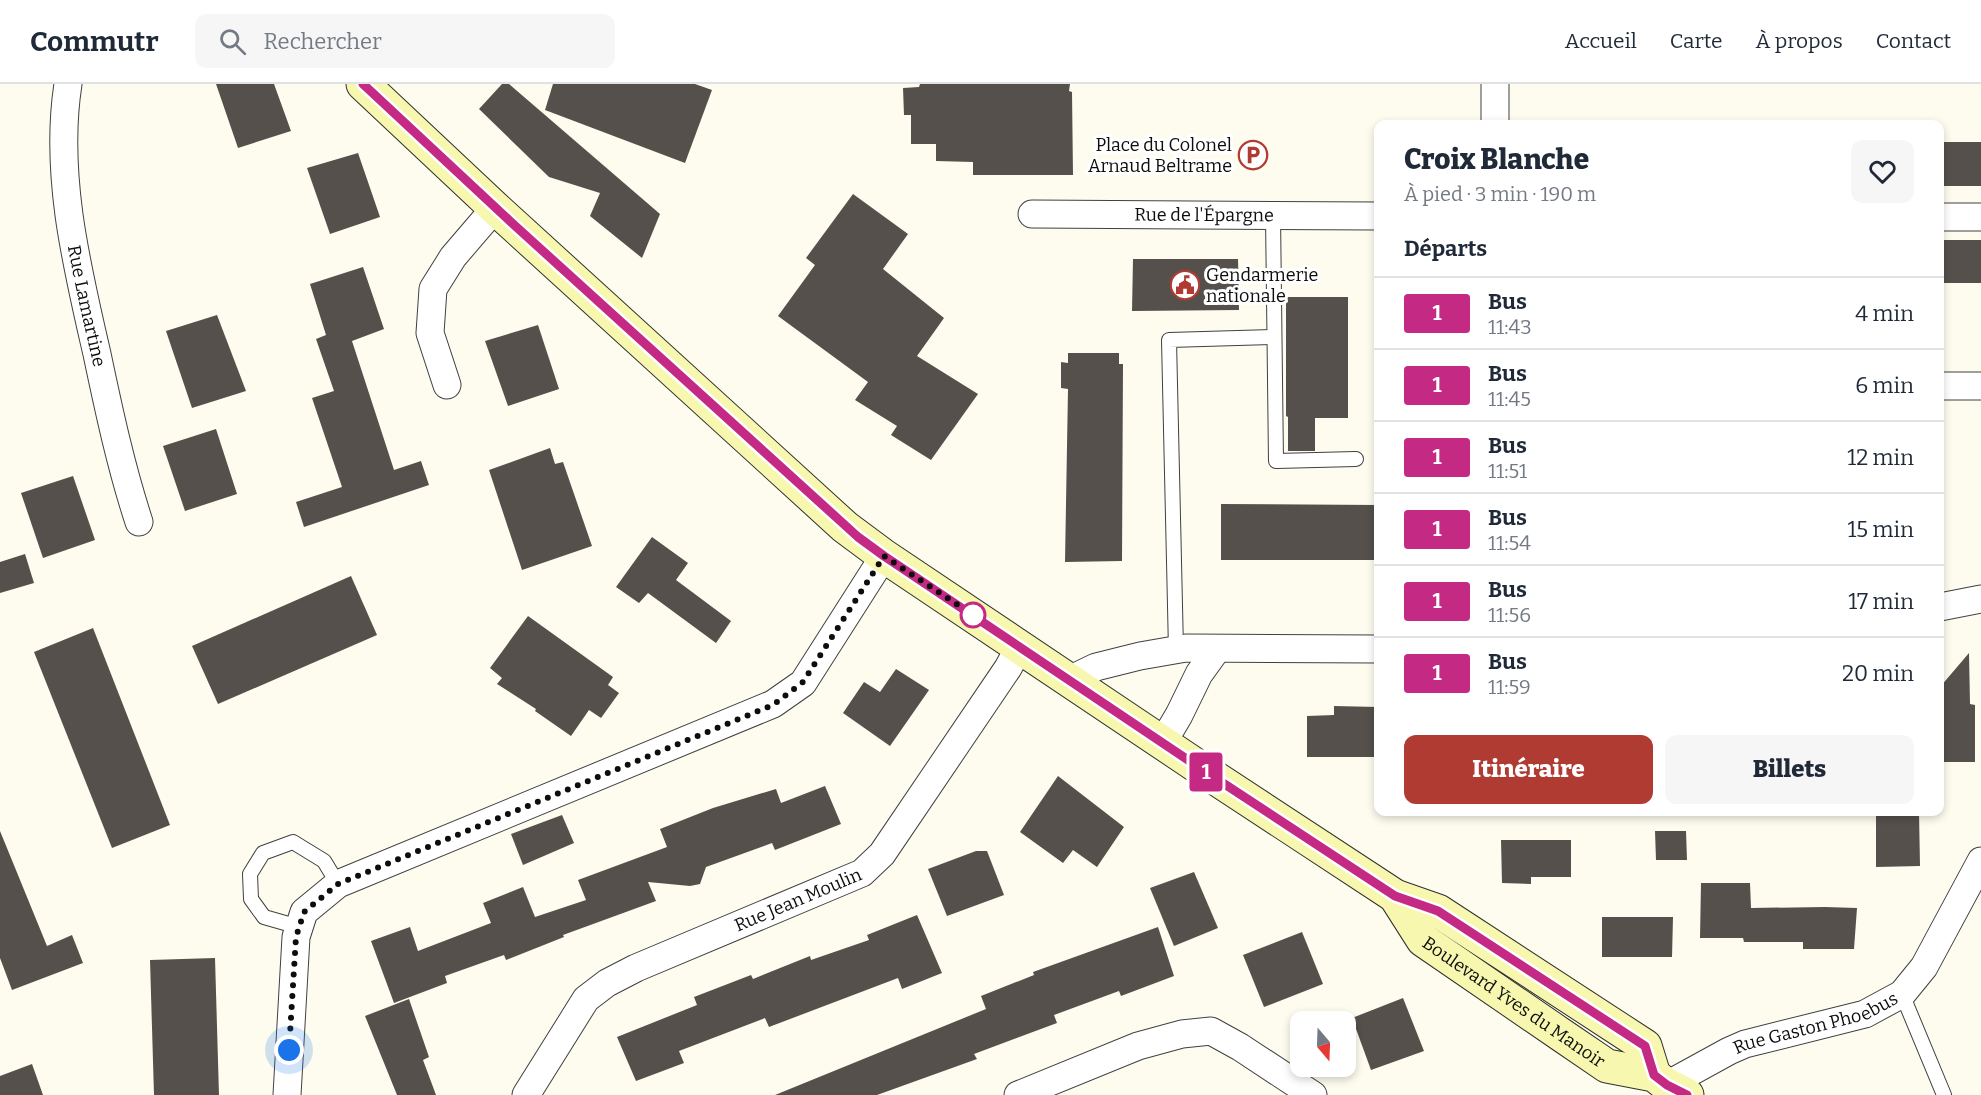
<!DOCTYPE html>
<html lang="fr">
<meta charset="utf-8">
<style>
:root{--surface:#fff;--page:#f6f6f7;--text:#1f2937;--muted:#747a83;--line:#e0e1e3;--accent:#af3b33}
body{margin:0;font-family:Bitter,serif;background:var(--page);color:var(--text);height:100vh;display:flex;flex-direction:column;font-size:22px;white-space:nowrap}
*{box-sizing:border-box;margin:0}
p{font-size:20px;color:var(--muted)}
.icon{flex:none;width:33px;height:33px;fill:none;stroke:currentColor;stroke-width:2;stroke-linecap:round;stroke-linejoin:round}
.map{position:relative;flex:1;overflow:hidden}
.sheet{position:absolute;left:1374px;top:36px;width:570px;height:696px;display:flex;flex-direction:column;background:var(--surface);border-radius:12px;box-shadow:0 3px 9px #0003}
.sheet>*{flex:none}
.badge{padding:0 12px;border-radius:4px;font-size:21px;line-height:39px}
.needle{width:39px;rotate:161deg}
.controls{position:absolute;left:1290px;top:927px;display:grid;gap:12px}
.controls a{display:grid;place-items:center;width:66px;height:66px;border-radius:12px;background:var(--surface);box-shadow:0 3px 9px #0003;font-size:30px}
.you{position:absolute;width:30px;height:30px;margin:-15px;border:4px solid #fff;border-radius:50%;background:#1a73e8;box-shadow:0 0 0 9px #1a73e833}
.map>.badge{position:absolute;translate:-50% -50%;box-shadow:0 0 0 3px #fff}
h2{padding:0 30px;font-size:22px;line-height:54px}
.round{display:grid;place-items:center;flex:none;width:63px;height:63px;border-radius:12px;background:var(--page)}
.head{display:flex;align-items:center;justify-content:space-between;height:102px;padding:0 30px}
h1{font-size:28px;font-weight:800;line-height:45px}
.primary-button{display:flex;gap:12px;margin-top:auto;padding:12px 30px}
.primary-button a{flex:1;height:69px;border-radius:12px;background:var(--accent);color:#fff;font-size:24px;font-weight:800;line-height:69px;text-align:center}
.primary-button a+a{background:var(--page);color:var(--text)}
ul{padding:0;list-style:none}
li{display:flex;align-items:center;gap:18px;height:72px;padding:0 30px;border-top:2px solid var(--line)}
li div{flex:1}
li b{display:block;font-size:22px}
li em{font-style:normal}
li .badge{min-width:66px;font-weight:700;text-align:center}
header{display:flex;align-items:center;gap:36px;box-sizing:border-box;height:84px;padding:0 30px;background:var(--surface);border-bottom:2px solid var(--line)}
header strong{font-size:28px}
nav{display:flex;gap:33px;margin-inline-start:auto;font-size:21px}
.search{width:420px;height:54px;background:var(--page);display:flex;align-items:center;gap:15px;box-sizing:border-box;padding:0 21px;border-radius:12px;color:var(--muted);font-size:22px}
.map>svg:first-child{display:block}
.building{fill:#55504b}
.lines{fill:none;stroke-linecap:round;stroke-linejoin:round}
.service-casing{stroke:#404040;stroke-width:16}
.minor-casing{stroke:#404040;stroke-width:29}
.secondary-casing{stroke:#2f2f2f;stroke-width:35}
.service{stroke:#fff;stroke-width:14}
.minor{stroke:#fff;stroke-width:27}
.secondary{stroke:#f7f7b0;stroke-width:33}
.line-casing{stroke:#fff;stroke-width:14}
.line{stroke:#c42a84;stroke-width:9}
.walk{stroke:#0d0d0d;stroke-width:6;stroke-dasharray:0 10.8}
.stop-dot{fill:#fff;stroke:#c42a84;stroke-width:3}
.labels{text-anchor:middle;stroke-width:6;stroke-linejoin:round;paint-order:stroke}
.poi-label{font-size:18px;fill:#0d0d0d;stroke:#fff;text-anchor:end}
.street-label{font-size:18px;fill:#0d0d0d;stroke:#fff}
</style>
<header>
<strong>Commutr</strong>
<div class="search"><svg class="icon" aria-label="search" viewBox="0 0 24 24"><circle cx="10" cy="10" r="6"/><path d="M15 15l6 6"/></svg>Rechercher</div>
<nav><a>Accueil</a><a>Carte</a><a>À propos</a><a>Contact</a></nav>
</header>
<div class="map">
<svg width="1981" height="1011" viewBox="0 0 1981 1011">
<rect width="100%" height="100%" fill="#fdfcef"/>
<g class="building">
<path d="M216,0H274L291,47L238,64Z"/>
<path d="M502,0H509L660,130L642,174L590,132L600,109L549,93L479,25Z"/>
<path d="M553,0H695L712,6L685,79L545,26Z"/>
<path d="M920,0H1070L1069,7L1072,8L1073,91H973V78L936,77V60H911V31H904L903,4L919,3Z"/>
<rect x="1940" y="58" width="41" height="44"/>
<path d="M358,69L380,133L330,150L307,84Z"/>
<path d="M853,110L908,150L883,185L944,234L917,272L978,310L931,376L891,351L897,342L855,316L868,298L778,232L815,181L806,174Z"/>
<rect x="1940" y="156" width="41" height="43"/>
<path d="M1133,175H1238L1239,226L1132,227Z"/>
<path d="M363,183L384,245L352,257L394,386L421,377L429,401L304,443L296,418L342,403L312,314L334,307L316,255L326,251L310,200Z"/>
<path d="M1286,213H1348V334H1315V367H1288V333L1286,332Z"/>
<path d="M217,231L246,307L192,324L166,247Z"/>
<path d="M538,241L559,305L508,322L485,257Z"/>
<path d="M1068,269H1119V280H1123L1122,477L1065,478L1068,305L1061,304V278L1068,279Z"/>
<path d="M216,345L237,410L185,427L163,362Z"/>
<path d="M550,364L555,380L563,378L592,462L522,486L489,386Z"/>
<path d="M73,392L95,456L43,474L21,409Z"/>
<path d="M1221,420L1378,421V476H1221Z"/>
<path d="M652,453L688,479L676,496L731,537L716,559L648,509L639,519L616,503Z"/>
<path d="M25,470L34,499L0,509V478Z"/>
<path d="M351,492L377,551L218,620L192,562Z"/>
<path d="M528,532L613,593L608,601L619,609L601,634L589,626L571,652L535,627L536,625L497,600L502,594L490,584Z"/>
<path d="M93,544L170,741L112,764L34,568Z"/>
<path d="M1969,569L1970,620L1975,621V678H1940V603Z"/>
<path d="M896,585L929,606L890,662L843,629L864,598L880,608Z"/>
<path d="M1334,622L1378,623V673H1307V632L1334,631Z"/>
<path d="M1058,692L1124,743L1097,783L1073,766L1063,779L1020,748Z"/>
<path d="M825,702L841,740L775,766L772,759L706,783L700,800L690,802L648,798L656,817L563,851L564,853L506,876L504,871L445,892L447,899L394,919L371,857L410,843L418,867L491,839L483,819L523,803L535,833L586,816L578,796L667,763L660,745L713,724L776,705L781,719Z"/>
<path d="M1876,728H1919L1920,782L1876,783Z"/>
<path d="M562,731L574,759L523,781L511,750Z"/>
<path d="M0,747L47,862L72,851L83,879L12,906L0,874Z"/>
<path d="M1655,747H1686L1687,776H1656Z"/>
<path d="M1501,756H1571V793H1531V800L1502,799Z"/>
<path d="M976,767H987L1004,811L947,832L928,785Z"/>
<path d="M1194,788L1218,844L1174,862L1150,804Z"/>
<path d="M1701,799H1750L1751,824L1825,823L1857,824L1854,865H1803V858H1744L1743,854H1700Z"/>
<path d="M917,831L942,889L902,905L898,894L769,943L765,934L679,967L684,979L636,997L617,953L697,921L694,913L751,891L753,895L810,872L811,876L869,856L867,851Z"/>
<path d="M1602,833H1673L1672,873H1602Z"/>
<path d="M1158,843L1174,892L1121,912L1119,907L1054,931L1057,939L974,970L977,975L877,1011H775L986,925L981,912L1034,891L1033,888Z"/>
<path d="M1302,848L1323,900L1264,923L1243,871Z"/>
<path d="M215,874L219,1011H154L150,876Z"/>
<path d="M1403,914L1424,967L1371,986L1352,934Z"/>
<path d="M409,915L429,973L423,976L436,1011H397L365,932Z"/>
<path d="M32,980L43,1011H0V992Z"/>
</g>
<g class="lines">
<g class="service-casing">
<g id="service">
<path d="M1273,131L1276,377L1356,375"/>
<path d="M1176,566L1169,256L1274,253"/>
<path d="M299,843L264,833L251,815L250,790L263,769L293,758L324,777L338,800"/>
<path d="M1902,910L1944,1011"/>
</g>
</g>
<g class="minor-casing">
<g id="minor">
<path id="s1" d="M68,0C54,90 77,183 97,270C109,327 121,383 139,438"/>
<path d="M1495,40V0"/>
<path id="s2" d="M1032,130L1378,132"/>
<path d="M1940,133H1981"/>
<path d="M447,301L430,249L433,205L453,173L495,124"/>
<path d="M1940,302H1981"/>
<path d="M1940,523L1981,515"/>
<path d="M1069,596L1096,583L1140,572L1186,564L1378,565"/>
<path d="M1163,658L1179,631L1199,590L1217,565"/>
<path id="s3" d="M1667,1001L1729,967L1745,960L1865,930L1902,910L1924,883L1981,777"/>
<path d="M287,1011L296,853L304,828L338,800L773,620L803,599L884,472"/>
<path id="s4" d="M526,1011L586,915L607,899L636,884L862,789L882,770L1008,584L1020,562"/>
<path d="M1018,1011L1138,962L1182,950L1211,947L1240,963L1313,1011"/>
</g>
</g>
<g class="secondary-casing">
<g id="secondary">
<path d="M363,0L495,124L845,443L884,472L1194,680L1395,812L1438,827L1645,962L1654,991"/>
<path id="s5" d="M1395,812L1423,856L1560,950L1607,982L1654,991L1667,1001L1687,1011"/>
</g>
</g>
<use href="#service" class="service"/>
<use href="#minor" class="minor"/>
<use href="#secondary" class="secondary"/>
</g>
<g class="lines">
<g class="line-casing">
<path id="line" d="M363,0L512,139L858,453L884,472L1194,680L1395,812L1438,827L1645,962L1654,991L1667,1001L1687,1011"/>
</g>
<use href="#line" class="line"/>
<path class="walk" d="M289,966L296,853L304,828L338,800L773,621L803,598L884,472L973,531"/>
</g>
<defs>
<g id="parking-ring" transform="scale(1.5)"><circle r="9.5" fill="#fff" stroke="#af3b33" stroke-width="1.5"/><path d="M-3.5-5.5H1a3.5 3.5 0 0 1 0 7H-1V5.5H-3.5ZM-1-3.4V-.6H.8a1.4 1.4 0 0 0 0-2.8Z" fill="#af3b33"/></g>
<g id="civic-ring" transform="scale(1.5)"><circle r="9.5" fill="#fff" stroke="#af3b33" stroke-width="1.5"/><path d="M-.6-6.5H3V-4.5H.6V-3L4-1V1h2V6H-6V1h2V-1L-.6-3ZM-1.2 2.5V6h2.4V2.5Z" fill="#af3b33"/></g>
</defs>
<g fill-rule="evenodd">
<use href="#parking-ring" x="1253" y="71"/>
<use href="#civic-ring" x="1185" y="201"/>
</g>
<circle class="stop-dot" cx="973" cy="531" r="12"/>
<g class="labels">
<g class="poi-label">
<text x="1232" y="67">Place du Colonel<tspan x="1232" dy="21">Arnaud Beltrame</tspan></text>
<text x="1206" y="197" text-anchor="start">Gendarmerie<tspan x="1206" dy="21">nationale</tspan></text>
</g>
<g class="street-label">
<text dy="6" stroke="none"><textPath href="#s2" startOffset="172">Rue de l'Épargne</textPath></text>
<text dy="6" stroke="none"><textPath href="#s1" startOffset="224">Rue Lamartine</textPath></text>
<text dy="6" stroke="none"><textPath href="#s4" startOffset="348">Rue Jean Moulin</textPath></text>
<text dy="6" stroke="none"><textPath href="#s5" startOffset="162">Boulevard Yves du Manoir</textPath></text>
<text dy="6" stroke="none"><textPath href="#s3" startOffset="162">Rue Gaston Phoebus</textPath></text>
</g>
</g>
</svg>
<div class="controls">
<a><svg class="needle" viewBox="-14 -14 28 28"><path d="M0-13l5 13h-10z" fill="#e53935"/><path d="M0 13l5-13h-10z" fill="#747a83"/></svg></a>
</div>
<div class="you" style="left:289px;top:966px"></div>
<b class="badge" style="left:1206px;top:688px;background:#c42a84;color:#fff">1</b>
<section class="sheet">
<div class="head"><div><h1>Croix Blanche</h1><p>À pied · 3 min · 190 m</p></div><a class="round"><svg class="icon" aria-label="heart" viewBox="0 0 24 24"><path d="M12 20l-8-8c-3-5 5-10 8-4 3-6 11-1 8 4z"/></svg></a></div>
<h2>Départs</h2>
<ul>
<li><span class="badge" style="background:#c42a84;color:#fff">1</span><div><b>Bus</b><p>11:43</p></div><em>4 min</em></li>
<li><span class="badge" style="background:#c42a84;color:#fff">1</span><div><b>Bus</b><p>11:45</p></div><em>6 min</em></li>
<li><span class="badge" style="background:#c42a84;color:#fff">1</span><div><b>Bus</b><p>11:51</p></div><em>12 min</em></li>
<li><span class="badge" style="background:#c42a84;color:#fff">1</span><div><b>Bus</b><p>11:54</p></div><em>15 min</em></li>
<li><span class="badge" style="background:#c42a84;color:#fff">1</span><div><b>Bus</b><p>11:56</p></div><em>17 min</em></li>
<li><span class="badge" style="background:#c42a84;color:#fff">1</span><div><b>Bus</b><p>11:59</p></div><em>20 min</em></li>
</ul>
<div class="primary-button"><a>Itinéraire</a><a>Billets</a></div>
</section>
</div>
